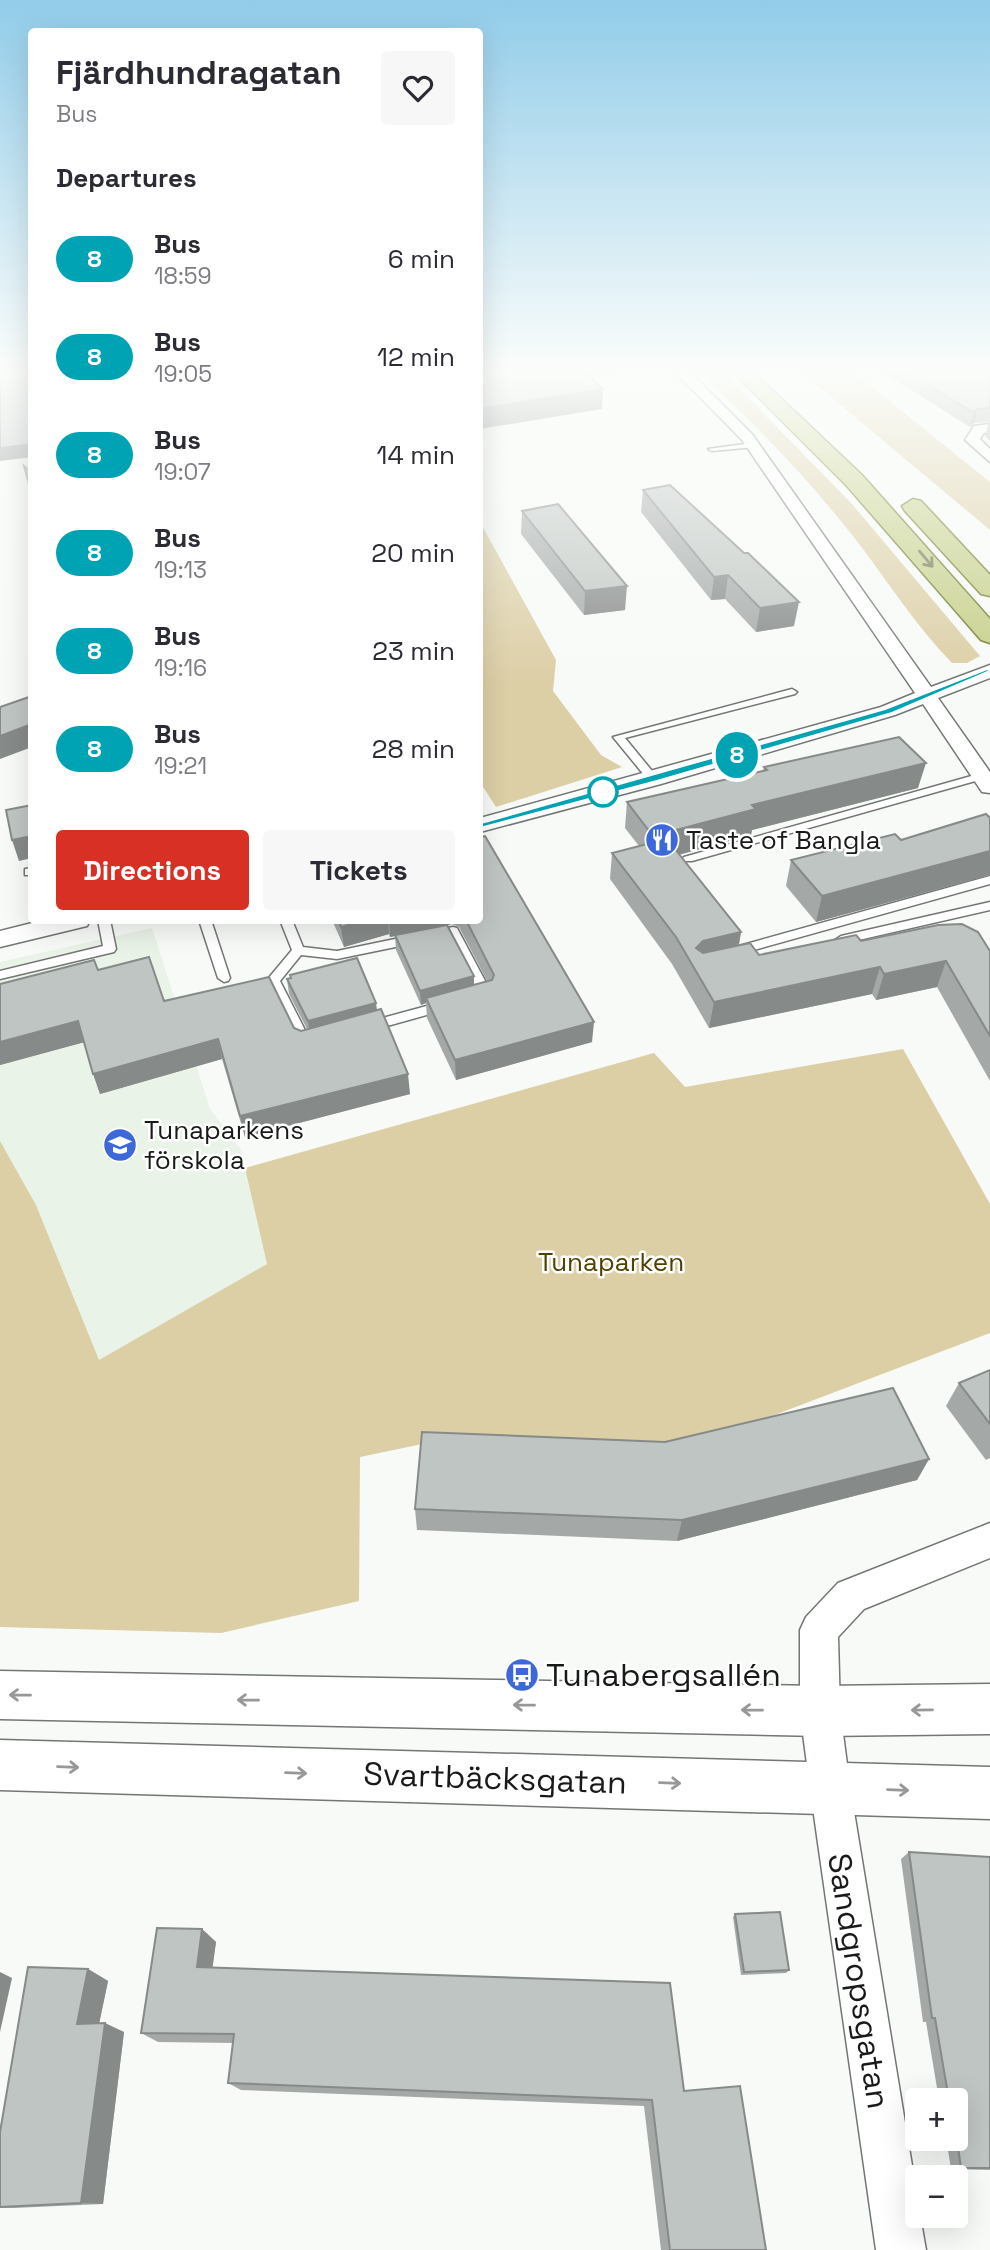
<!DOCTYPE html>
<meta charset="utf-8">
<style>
:root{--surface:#fff;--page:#f7f7f7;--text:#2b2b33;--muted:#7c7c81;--accent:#d93025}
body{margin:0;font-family:"Space Grotesk",sans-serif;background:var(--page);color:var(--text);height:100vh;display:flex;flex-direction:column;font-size:26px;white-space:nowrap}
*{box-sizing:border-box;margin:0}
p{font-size:23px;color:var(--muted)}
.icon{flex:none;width:38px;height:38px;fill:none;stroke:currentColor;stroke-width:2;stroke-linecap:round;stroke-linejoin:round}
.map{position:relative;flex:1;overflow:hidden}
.drawer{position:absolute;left:28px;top:28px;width:455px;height:896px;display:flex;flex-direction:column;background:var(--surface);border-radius:7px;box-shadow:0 7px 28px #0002}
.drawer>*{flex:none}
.badge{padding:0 14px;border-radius:23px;font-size:24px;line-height:46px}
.fabs{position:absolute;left:905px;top:2088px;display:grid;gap:14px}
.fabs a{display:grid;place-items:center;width:63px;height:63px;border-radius:7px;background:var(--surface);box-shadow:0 7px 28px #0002;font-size:35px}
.map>.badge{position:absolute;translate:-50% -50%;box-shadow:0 0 0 4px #fff}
h2{padding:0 28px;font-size:26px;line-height:63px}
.round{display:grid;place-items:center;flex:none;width:74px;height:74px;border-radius:7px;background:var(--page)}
.head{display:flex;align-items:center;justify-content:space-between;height:119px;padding:0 28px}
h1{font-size:33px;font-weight:800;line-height:52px}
.button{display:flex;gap:14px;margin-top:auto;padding:14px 28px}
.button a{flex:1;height:80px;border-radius:7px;background:var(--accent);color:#fff;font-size:28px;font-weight:800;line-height:80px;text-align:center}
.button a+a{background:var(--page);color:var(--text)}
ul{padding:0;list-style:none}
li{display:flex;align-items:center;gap:21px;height:98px;padding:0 28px}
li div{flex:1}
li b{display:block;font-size:26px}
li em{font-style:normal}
li .badge{min-width:77px;font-weight:700;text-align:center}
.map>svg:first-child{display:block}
.built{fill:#eaf3e8}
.green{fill:#dccea5}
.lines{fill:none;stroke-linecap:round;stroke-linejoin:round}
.service-casing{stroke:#737773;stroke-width:3}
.minor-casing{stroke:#737773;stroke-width:3}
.tertiary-casing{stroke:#737773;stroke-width:3}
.primary-casing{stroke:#707a2c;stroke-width:3}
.service{fill:#fff;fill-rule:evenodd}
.minor{fill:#fff;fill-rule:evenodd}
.tertiary{fill:#fff;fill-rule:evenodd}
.primary{fill:#c5ce86;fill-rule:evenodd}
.wall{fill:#a4a9a7;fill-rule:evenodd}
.shaded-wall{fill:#868a88}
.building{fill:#bfc5c2;stroke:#868a88;stroke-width:2}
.oneway{stroke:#6e744f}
.oneway2{stroke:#979897}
.line{fill:#00a3b4;stroke:#fff;stroke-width:2}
.stop-dot{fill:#fff;stroke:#00a3b4;stroke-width:3.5}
.labels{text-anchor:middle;stroke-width:5;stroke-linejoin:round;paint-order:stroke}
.poi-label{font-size:26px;fill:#181a18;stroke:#fff;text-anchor:start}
.park-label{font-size:26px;fill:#514002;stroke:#fff}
.near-poi-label{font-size:32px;fill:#181a18;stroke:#fff;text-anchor:start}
.near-street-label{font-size:32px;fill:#181a18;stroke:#fff}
</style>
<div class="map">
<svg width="990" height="2250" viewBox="0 0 990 2250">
<rect width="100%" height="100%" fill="#f7faf6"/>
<path class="built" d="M152,928L210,1109L241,1150L267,1264L99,1361L36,1205L0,1141V962Z"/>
<g class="green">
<path d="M696,371H722L852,504L980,656L967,663H952C917,627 890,585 860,545C811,482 756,423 696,371Z"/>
<path d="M800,371H852L990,482V530Z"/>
<path d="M480,522L556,660L553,691L601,755L622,767L496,807L480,782Z"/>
<path d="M903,1049L990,1204V1333L669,1455L427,1443L360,1457L359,1601L221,1633L0,1627V1141L36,1205L99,1360L267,1264L245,1168L654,1053L685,1087Z"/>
</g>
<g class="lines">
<g class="service-casing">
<g id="service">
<path d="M752,443H755V447L712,451L708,449Z"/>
<path d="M792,689L797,692L795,694L625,738L657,777V781H649L613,737Z"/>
<path d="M982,773L987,776L986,778L692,861H684L682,859L684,857Z"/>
<path d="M32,868V875H25V869Z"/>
<path d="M990,876V884L743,953L737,949L739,946Z"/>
<path d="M990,902V910L841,944L835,940L841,936Z"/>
<path d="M98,920H110L116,949L114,952L0,979V971L103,946Z"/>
<path d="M199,920H211L230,978L228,981L224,982L218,978Z"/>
<path d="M280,920H292L303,947L337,951L453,927L457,928L492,994L491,997L305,1049L300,1047L267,980L292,950ZM449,936L478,992L309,1038L280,981L301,955L337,959Z"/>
</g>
</g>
<g class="minor-casing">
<g id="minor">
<path d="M674,371H689L752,434L931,687L990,665V678L938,698L990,772V793L982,792L923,704L895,715L661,784L480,832V818L881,707L915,693L742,440Z"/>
<path d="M990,424V432L984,433L980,439L990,449V462L965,440L974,426Z"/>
<path d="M44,920H90L87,926L0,947V931Z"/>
<path d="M990,1523V1558L864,1609L838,1637L840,1711L850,1787L917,2196V2216H920L926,2250H876L810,1787L800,1711V1630L806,1617L838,1583Z"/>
</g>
</g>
<g class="tertiary-casing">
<g id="tertiary">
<path d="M0,1671L820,1686L990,1684V1734L820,1736L0,1719Z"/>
<path d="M0,1740L990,1767V1819L0,1790Z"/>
</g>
</g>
<g class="primary-casing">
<g id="primary">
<path d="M732,371H752L862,475L990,619V643L981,640L846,485Z"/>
<path d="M913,499L921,501L990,575V596L981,594L905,511L902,506Z"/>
</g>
</g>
<use href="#service" class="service"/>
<use href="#minor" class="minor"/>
<use href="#tertiary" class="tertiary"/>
<use href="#primary" class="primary"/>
</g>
<g class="wall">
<path d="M881,371H990V441L985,436L989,422L974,423L970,427Z"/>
<path d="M643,490L794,626L756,632L725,599L711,600L641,512Z"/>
<path d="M522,511L625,610L584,615L521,534Z"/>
<path d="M764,767L918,788L752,830L751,835L679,855L741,932L739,946L759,955L861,941L990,951V1081L937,987L876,1000L872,994L709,1028L672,964L610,879L612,853L639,846L625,828L627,802L763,771Z"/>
<path d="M990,818V875L816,922L786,886L791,860L901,840Z"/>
<path d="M332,920H480L592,1042L456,1080L427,1018L426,1003L421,1005L396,950L395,936L390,937L389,934L344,947ZM452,924L459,927L487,981L474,984L447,925Z"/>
<path d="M98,970L164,1001L294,1028L301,1031L307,1029L289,994L287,979H290V975L376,1003L377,1010L410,1094L245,1137L222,1059L100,1094L84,1042L0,1065V984Z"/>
<path d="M990,1370V1458L986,1460L946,1406L959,1383Z"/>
<path d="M929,1459L917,1480L677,1541L417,1530L415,1509Z"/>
<path d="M909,1852L990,1857V2170L951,2169L946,2138H956V2100H939L926,2022H923L901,1859Z"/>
<path d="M735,1914L789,1970L786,1973L741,1975L733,1917Z"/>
<path d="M202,1929L216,1942L212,1968L684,2091L766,2250H661L644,2106L241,2090L228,2083L233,2043L158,2042L141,2033Z"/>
<path d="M88,1969L108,1981L99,2023L124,2032L103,2204L14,2208H0V2132Z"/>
</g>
<g class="shaded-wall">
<path d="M576,371H635L589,376Z"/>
<path d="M603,389L602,409L480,429V409Z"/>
<path d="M977,409L974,423L970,427L974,413Z"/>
<path d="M32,444V457L0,461V448Z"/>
<path d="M728,575L725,599L711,600L714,577Z"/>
<path d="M627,586L625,610L584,615L585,591Z"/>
<path d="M799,602L794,626L756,632L760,608Z"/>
<path d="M32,724V747L0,759V736Z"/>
<path d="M926,763L918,788L752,830L751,835L651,862L653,836L752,805Z"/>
<path d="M32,836V858L19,861L12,840Z"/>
<path d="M990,851V875L816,922L822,896Z"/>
<path d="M364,920H388L389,934L344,947L341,927Z"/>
<path d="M389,920H452V924L390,937Z"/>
<path d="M741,932L736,958L699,967L696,948L703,941Z"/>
<path d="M946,961L937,987L876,1000L884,974Z"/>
<path d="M880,967L872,994L709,1028L714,1002Z"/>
<path d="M474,976V990L426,998V1003L421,1005L420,991Z"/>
<path d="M376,1003L377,1017L310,1035L308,1021Z"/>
<path d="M78,1021L85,1042L0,1065V1042Z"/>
<path d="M594,1022L592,1042L456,1080L455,1060Z"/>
<path d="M218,1039L222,1059L100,1094L93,1074Z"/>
<path d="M408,1074L410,1094L245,1137L240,1116Z"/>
<path d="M929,1459L917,1480L677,1541L682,1520Z"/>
<path d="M202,1929L216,1942L211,1979L197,1967Z"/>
<path d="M88,1969L108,1981L97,2034L77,2024Z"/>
<path d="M0,1972L12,1978L0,2032Z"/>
<path d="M105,2023L124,2032L103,2204L81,2203Z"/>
</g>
<g class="building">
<path d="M0,371H32V444L0,448Z"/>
<path d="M480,371H583L603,389L480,409Z"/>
<path d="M906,371H990V408L977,409L974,413Z"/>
<path d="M24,466L32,473V494Z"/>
<path d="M670,485L744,553H748L799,602L760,608L728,575L714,577L643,490Z"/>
<path d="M558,504L627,586L585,591L522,511Z"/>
<path d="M32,696V724L0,736V707Z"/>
<path d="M899,737L926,763L752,805L756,809L653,836L627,802L767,770L764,767Z"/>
<path d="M32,805V836L12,840L6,810Z"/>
<path d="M986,814L990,818V851L822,896L791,860L895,834L901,840Z"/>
<path d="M485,836L594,1022L455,1060L426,998L492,980L494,975L466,920H480V837Z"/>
<path d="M667,839L741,932L703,941L696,948L703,953L750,943L759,955L856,935L861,941L938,925L962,924L978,932L990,951V1036L946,961L884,974L880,967L714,1002L676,937L612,853Z"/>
<path d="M339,920H364L341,927Z"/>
<path d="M447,925L474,976L420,991L395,935Z"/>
<path d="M149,957L164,1001L269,977L294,1028L301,1031L381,1009L408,1074L240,1116L218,1039L93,1074L78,1021L0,1042V984L94,960L98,970Z"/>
<path d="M357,958L376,1003L308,1021L287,979L291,978L290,975Z"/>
<path d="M990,1370V1424L959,1383Z"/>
<path d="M893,1388L929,1459L682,1520L415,1509L422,1432L665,1442Z"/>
<path d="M909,1852L990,1857V2168H961L956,2134V2100H949L935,2018H932Z"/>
<path d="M780,1912L789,1970L744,1972L735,1914Z"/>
<path d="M157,1928L202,1929L197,1967L670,1983L684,2091L740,2086L766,2250H670L652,2100L228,2083L234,2034L141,2033Z"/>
<path d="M28,1967L88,1969L77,2024L105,2023L81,2203L0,2207V2132Z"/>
</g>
<defs><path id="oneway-shaft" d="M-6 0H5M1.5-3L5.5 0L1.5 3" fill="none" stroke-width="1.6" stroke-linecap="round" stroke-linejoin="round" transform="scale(1.75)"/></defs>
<use class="oneway" href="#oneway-shaft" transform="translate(926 559) rotate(50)"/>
<g class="oneway2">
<use href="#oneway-shaft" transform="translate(20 1695) rotate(-179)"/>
<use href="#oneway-shaft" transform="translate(248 1700) rotate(-179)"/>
<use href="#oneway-shaft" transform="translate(524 1705) rotate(-179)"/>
<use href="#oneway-shaft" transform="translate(752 1710) rotate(-179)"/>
<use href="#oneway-shaft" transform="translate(922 1710) rotate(179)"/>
<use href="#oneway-shaft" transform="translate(68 1767) rotate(2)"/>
<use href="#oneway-shaft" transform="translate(296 1773) rotate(2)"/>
<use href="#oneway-shaft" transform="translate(670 1783) rotate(2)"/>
<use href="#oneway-shaft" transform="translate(898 1790) rotate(2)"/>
</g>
<linearGradient id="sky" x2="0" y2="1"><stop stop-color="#91cce9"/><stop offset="0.54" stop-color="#fbfdfb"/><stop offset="1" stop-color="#fbfdfb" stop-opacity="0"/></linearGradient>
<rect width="990" height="686" fill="url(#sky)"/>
<path class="line" d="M987,669L990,671L892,713L657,781L480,828L474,825L885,709Z"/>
<defs>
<g id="restaurant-disc" transform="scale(1.75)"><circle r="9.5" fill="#3c68d9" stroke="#fff"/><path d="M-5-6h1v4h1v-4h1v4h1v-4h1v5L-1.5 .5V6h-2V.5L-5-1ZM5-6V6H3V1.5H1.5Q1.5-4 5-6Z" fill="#fff"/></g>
<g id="school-disc" transform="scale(1.75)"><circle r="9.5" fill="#3c68d9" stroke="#fff"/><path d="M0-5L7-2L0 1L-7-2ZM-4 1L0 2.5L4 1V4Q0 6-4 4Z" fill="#fff"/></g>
<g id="bus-disc" transform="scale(1.75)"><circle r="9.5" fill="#3c68d9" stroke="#fff"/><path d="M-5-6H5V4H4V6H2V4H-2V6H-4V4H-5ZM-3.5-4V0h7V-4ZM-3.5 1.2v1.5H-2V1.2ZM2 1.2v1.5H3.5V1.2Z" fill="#fff"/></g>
</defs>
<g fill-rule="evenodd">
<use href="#restaurant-disc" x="662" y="840"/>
<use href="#school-disc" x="120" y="1145"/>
<use href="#bus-disc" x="522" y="1675"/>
</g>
<circle class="stop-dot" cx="603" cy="792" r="14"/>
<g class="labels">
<g class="poi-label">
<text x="686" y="849">Taste of Bangla</text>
<text x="144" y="1139">Tunaparkens<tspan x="144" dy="30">förskola</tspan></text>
</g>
<g class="park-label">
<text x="611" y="1271">Tunaparken</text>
</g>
<g class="near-poi-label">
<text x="546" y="1686">Tunabergsallén</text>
</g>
<g class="near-street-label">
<text transform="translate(495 1778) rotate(2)" y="11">Svartbäcksgatan</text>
<text transform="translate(859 1981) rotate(81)" y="11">Sandgropsgatan</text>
</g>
</g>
</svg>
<div class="fabs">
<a>+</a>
<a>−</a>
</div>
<b class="badge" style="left:737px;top:755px;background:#00a3b4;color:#fff">8</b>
<section class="drawer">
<div class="head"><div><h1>Fjärdhundragatan</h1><p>Bus</p></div><a class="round"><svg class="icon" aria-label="heart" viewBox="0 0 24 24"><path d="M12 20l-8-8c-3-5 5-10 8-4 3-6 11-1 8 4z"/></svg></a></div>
<h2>Departures</h2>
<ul>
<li><span class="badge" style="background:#00a3b4;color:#fff">8</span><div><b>Bus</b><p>18:59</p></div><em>6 min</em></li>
<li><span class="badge" style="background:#00a3b4;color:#fff">8</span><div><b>Bus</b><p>19:05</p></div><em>12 min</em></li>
<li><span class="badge" style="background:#00a3b4;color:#fff">8</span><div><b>Bus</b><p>19:07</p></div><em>14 min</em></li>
<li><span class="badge" style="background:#00a3b4;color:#fff">8</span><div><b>Bus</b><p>19:13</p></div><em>20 min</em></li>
<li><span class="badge" style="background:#00a3b4;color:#fff">8</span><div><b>Bus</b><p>19:16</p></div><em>23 min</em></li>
<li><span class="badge" style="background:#00a3b4;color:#fff">8</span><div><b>Bus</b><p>19:21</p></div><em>28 min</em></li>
</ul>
<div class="button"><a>Directions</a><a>Tickets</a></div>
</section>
</div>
